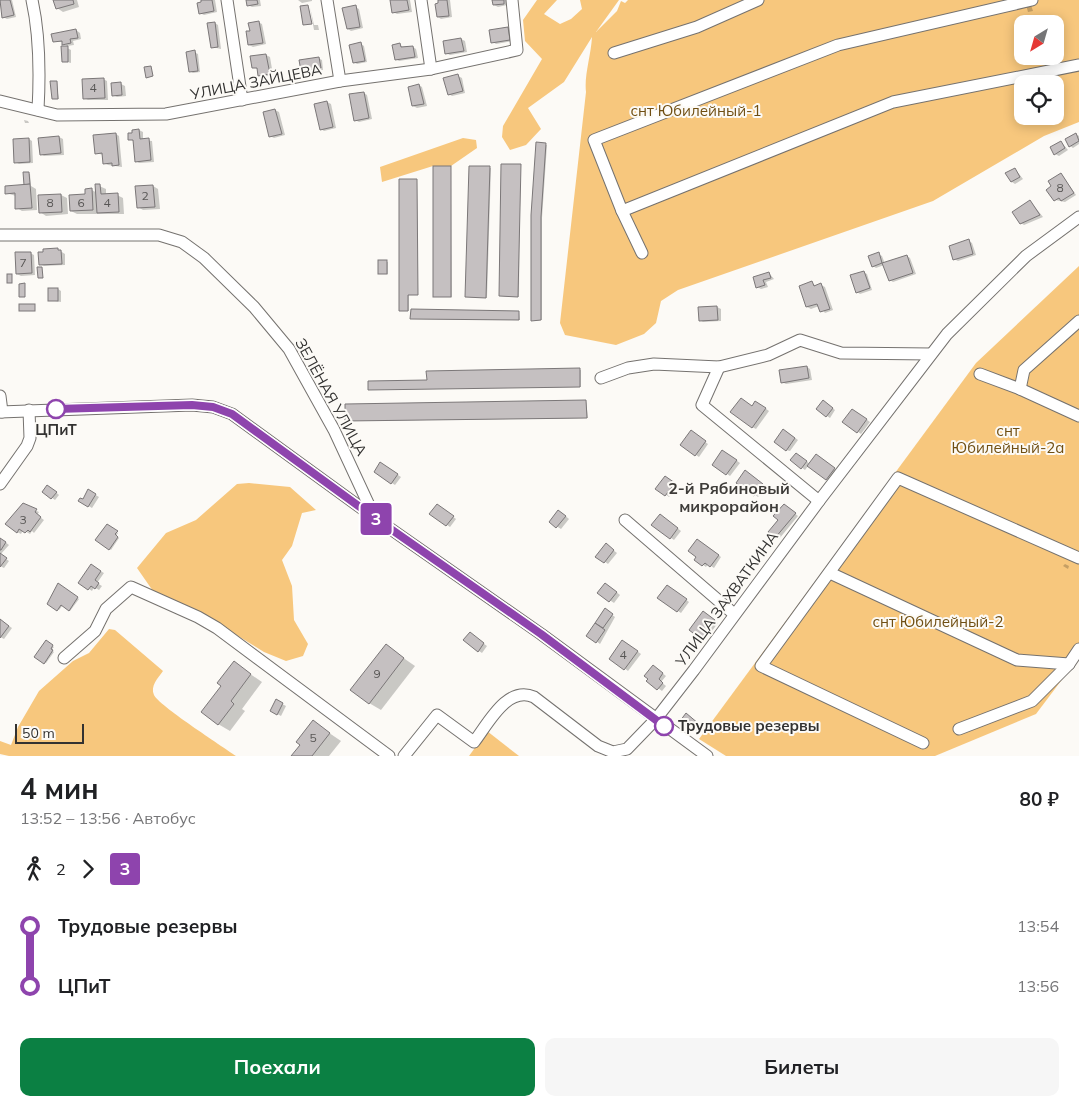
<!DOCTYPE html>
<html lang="ru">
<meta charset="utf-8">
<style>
:root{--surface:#fff;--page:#f6f6f6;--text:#202124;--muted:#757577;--accent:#0b8043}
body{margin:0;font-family:Mulish,sans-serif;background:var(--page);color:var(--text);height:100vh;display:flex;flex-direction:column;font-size:19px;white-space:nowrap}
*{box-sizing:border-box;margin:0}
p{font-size:16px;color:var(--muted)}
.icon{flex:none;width:28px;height:28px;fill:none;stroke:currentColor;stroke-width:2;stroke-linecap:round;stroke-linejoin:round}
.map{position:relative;height:756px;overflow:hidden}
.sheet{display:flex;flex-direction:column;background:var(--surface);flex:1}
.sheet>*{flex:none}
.badge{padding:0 10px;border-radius:4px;font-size:18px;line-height:32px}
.needle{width:32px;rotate:217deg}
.tools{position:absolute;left:1014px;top:15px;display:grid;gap:10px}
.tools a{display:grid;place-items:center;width:50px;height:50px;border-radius:10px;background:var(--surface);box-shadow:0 2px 12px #0003;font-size:25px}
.scale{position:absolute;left:15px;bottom:12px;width:69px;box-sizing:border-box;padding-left:5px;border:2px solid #333231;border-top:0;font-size:14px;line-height:18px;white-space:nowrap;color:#333231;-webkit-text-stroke:4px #fcfaf6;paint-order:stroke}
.map>.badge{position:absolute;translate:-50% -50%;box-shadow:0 0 0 2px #fff}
.legs{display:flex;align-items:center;gap:8px;height:55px;padding:0 20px;font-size:16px}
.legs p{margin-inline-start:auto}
.headline{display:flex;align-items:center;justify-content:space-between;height:85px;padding:0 20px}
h1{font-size:28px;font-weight:700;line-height:38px}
.cta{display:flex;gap:10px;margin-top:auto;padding:10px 20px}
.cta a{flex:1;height:58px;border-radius:10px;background:var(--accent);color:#fff;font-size:20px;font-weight:700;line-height:58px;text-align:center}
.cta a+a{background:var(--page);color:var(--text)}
ul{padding:0 20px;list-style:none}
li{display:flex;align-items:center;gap:18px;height:60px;font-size:19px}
li i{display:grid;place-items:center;width:8px;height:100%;margin:0 6px;background:currentColor}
li i::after{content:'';width:12px;height:12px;margin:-6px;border:4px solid;border-radius:50%;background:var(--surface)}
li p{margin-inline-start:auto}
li:first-child i{background:linear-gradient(#0000 50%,currentColor 0)}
li:last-child i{background:linear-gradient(currentColor 50%,#0000 0)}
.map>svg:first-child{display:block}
.green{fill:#f7c77d;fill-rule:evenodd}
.shadow{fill:#0003}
.building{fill:#c5c0c1;stroke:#7b7778}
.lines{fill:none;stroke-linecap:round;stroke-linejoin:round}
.minor-casing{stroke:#75726f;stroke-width:13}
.minor{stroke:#fff;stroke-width:11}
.line-1-casing{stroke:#fff;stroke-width:11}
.line-1{stroke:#8e44ad;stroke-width:8}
.stop-1-dot{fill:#fff;stroke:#8e44ad;stroke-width:2.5}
.labels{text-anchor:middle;stroke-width:4;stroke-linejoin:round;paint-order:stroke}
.number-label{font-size:12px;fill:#585655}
.street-label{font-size:15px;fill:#333231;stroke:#fcfaf6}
.park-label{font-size:15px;fill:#6f4e12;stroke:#fcfaf6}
.stop-label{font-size:15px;font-weight:bold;fill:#333231;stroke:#fcfaf6}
.neighbourhood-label{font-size:16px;font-weight:bold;fill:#3e3c39;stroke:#fcfaf6}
</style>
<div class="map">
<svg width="1079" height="756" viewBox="0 0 1079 756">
<rect width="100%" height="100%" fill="#fcfaf6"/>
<g class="green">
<path d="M537,0H557L544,14L560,24L571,19L582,9L580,0H619L596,32L617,11L621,1L625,3L628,0H1079V122L1044,136L933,201L678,290L661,301L656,323L644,334L616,345L565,335L560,323L586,92C584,76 591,55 592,37L564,82L528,108L541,129L526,145L510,150L502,137L503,126L542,59L525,41L523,20ZM1022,24H1055V56H1022ZM1022,84H1055V116H1022Z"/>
<path d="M463,138L476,140L477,148L451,166H433L382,182L380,167Z"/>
<path d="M1079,266V657L1036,714L935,756H726L699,739L976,363Z"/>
<path d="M249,483L290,487L316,510L302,513L292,546L282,560L292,586L294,620L308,644L303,656L286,661L264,652L199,612L153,591L137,568L166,533L196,520L237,484Z"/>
<path d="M109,629L115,630L163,671C158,678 150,686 154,695C158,705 222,746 236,756H9L0,754V741L11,745L18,727L39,691L73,661L89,653Z"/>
<path d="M487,731L519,756H469Z"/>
</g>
<g class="shadow">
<path d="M0,0H12L16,17L7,19L3,17Z"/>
<path d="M55,0H77L79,7L63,12L57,8Z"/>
<path d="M202,0H215L217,12L204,15L200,13Z"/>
<path d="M247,0H260L261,6L252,7L248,5Z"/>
<path d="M298,0H312V1L302,3Z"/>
<path d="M391,0H410L412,12L397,14L393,12Z"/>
<path d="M439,0H450L452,17L441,19L438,17Z"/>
<path d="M494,0H506L507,5L498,7L494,5Z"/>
<path d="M1026,5H1031L1033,11L1028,12Z"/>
<path d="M310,7L314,25H318L319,30H314Z"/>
<path d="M355,7L359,9L363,28L351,31L348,29Z"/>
<path d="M258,22L262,24L266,44L253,47L249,45L251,32Z"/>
<path d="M215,23L218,25L221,49L212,47Z"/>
<path d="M508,28L511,30L513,41L496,44L493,42Z"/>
<path d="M76,30L80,33L81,39L73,41L74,45L67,46L63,42L54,41Z"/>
<path d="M461,39L465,41L467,52L450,55L446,53Z"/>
<path d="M361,44L364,46L367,62L357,64L354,62Z"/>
<path d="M400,45L404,48L413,47L416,49L418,58L399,61L396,59Z"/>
<path d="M67,48L71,50V63L63,61Z"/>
<path d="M194,52L198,54L200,72L193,73L190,71Z"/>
<path d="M266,55L270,57L273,75L263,77L259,75L258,69L253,67Z"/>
<path d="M318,58L322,60L323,70L306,73L302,71Z"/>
<path d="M458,76L462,78L465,93L452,96L449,94Z"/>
<path d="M103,79L107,81L108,100H88L84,98Z"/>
<path d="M56,82L59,99H54L53,98Z"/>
<path d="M121,84L125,86L126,96L117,97L113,95Z"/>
<path d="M419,85L422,87L427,106L417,108L413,106Z"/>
<path d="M364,93L367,95L372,119L359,122L355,120Z"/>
<path d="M327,102L331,104L336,128L324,131L321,129Z"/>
<path d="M275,110L279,112L285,135L274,138L270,136Z"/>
<path d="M24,120L28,121L29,123H25Z"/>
<path d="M139,130L143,132V140L152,141L154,162L139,163L136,161L134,141L129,139L133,131Z"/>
<path d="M116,134L119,136L122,167L108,165L104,163L103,155L96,153Z"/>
<path d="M1076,134L1079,136V144L1073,148L1070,146Z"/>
<path d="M59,137L63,139L64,155L44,156L41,154L39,139Z"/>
<path d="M29,139L32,141L33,163L19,164L15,162Z"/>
<path d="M1061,142L1068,150L1059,156L1055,154Z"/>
<path d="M537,143L547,145L542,218V320L534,321Z"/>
<path d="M520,165L519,297L502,296L500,295Z"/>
<path d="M470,167L491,168L487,298L467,297Z"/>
<path d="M451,168L452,297H435L434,296Z"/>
<path d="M1015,169L1023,179L1015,184L1012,182Z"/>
<path d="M24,173L30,174L31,186L36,189L37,210L22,211L17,208L16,196L6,193L25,186Z"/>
<path d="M1061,174L1076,195L1065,202L1055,200Z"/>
<path d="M417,180L418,295H409V311H402Z"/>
<path d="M97,185L106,189V195H117L123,198L124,214H77L71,211L92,190L97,193Z"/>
<path d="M153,186L158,189L160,209L143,210L138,207Z"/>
<path d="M61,195L67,198L68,214L46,216L40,212Z"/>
<path d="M1030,201L1043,217L1024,225L1021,223Z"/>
<path d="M969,241L972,243L976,255L958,261L954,259Z"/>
<path d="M57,249L65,254V265L44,266L40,264Z"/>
<path d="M30,253L34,255L35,275L21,276L17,274Z"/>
<path d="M878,254L882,256L885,264L907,256L910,258L916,274L893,282L890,280L884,265L876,268L873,266Z"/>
<path d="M379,261L388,262V274H380Z"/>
<path d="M863,272L867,274L872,290L860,294L857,292Z"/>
<path d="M769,273L774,279L766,282L768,287L761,289L757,287L754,278Z"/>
<path d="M812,283L816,286L821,285L825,287L833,310L825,313L819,306L811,309L807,307Z"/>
<path d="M58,289L61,291V302L49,300Z"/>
<path d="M717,307L721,309V321L703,322L700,320L699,308Z"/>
<path d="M412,311L519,312L520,320L413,319Z"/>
<path d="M807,367L810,369L812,380L786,384L782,382Z"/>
<path d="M581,370V387L370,389L428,381Z"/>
<path d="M586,401L588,418L346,421V405Z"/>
<path d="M759,404L769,411L756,429L752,427Z"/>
<path d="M827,404L835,410L830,418L827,416Z"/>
<path d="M856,412L870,422L861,434L844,422Z"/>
<path d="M787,432L798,440L790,451L786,450Z"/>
<path d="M694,434L708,444L699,457L696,455Z"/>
<path d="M726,453L740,463L730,476L713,464Z"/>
<path d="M800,456L810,464L820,457L837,471L830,481L808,466L805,470L792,460Z"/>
<path d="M381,464L401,477L395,485L375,472Z"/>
<path d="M749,474L766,487L758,497L738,482Z"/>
<path d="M669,479L677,486L669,497L657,488Z"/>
<path d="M51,488L59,495L55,500L44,492Z"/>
<path d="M89,491L99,497L92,508L80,501H83Z"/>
<path d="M23,505L39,512L37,515L44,520L34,533L32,531L30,534L23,530L21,534L17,532Z"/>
<path d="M440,507L456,519L450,527L431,514Z"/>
<path d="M787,507L798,516L779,539L769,532Z"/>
<path d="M562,513L569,519L561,529L550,522Z"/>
<path d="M663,517L681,531L674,540L671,538Z"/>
<path d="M108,525L118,533L116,536L119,538L111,550L97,540Z"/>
<path d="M0,538L9,545L0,555L9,561L4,568L0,566Z"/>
<path d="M701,542L721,557L714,568L708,564L706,567L696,560Z"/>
<path d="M609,547L617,553L608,564L597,556Z"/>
<path d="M1065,564L1069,566L1068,569L1063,566Z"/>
<path d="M91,566L104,573L97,583L102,586L99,590L94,587L92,591L80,583Z"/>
<path d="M59,585L79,599L70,611L63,605L59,610L49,603Z"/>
<path d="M609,586L620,595L614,603L599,593Z"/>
<path d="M671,588L689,602L681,613L678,611Z"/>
<path d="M605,610L615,617L600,644L588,635Z"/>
<path d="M707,615L718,623L705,640L702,638Z"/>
<path d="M0,620L12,628L4,639L0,637Z"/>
<path d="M473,636L487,646L482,653L479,651Z"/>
<path d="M46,642L54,647L51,650L54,652L46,663L36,657Z"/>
<path d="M626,643L641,654L628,671L611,658Z"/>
<path d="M386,646L415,666L381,710L369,703Z"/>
<path d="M234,663L262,682L242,709L245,711L230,731L218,724Z"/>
<path d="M657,669L666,676L661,682L666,686L662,691L648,681Z"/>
<path d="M276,701L286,706L281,716L272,711Z"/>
<path d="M690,717L702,726L697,732L694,730Z"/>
<path d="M313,722L341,741L329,756H293Z"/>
</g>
<g class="building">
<path d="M0,0H10L14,15L2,18Z"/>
<path d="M53,0H73L74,4L56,9Z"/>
<path d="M201,0H212L214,11L199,14L197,3L201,2Z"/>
<path d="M246,0H257L258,4L247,6Z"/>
<path d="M390,0H407L409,10L392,13Z"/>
<path d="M438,0H447L449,16L437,17L435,4L438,3Z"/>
<path d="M492,0H504V4L493,5Z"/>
<path d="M308,5L312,24L303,25L300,6Z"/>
<path d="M356,5L360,27L347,29L342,8Z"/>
<path d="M259,21L263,43L248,45L246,31H250L248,23Z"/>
<path d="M215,22L218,47L211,48L207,23Z"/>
<path d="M508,27L510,40L491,43L489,30Z"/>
<path d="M76,29L78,38L70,39L71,43L62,45V41L53,42L51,34Z"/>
<path d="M461,38L464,51L445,54L443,41Z"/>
<path d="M361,42L365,61L353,63L349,45Z"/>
<path d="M400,43L401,47L413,46L415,57L395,60L392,45Z"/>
<path d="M61,46H68V62H62Z"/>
<path d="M195,50L198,71L189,72L186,52Z"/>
<path d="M266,54L270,74L258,76L257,68H252L250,56Z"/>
<path d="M319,57L321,68L301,71L299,60Z"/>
<path d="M151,66L153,76L146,78L144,67Z"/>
<path d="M458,74L463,91L448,95L443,78Z"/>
<path d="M104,78L105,98L83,99L82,79Z"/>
<path d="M50,81H57L58,99H52Z"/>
<path d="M121,82L122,95L112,96L111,83Z"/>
<path d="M419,84L424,104L412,106L408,87Z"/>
<path d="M364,92L369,118L354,121L349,94Z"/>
<path d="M327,101L333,127L320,130L314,104Z"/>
<path d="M275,109L282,134L269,137L263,112Z"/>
<path d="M139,129L140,139L149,138L151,160L135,162L133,140H128V133H132V130Z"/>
<path d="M116,133L119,165L112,166V163L103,164L102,153L95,154L93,135Z"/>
<path d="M1076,133L1079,141L1069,147L1065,139Z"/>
<path d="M59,136L61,153L40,155L38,138Z"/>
<path d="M29,138L30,162L14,163L13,139Z"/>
<path d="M1061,141L1065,148L1054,155L1050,147Z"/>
<path d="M536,142L546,143L541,217V320L531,321V215Z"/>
<path d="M501,164H521L518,297L499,296Z"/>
<rect x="433" y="166" width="18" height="131"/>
<path d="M469,166H490L486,298L465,297Z"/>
<path d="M1015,168L1020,177L1011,182L1005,173Z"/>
<path d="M23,172H29L30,184L24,185Z"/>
<path d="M1061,173L1074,193L1061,201L1059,198L1054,201L1046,190L1051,186L1048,181Z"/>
<path d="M399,179H417L418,295H408V311H399Z"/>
<path d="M30,184L32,208L15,209V193L5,194V186Z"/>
<path d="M95,184H100L101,194L118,193L119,212L97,213Z"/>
<path d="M153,185L155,207L137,208L135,186Z"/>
<path d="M92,188L93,210L70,211L69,195L85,194V189Z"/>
<path d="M61,194L62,212L39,213L38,195Z"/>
<path d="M1030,200L1040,215L1020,224L1012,212Z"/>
<path d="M969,239L973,254L953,260L949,246Z"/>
<path d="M58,248V250H61L62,264L39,265L38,252H43V249Z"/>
<path d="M15,252H31L32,273L16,274Z"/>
<path d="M879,252L882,263L872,267L868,256Z"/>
<path d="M907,255L913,273L889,281L882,263Z"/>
<rect x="378" y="260" width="9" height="14"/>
<path d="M37,267H42L43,278H38Z"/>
<path d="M864,271L870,288L856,293L850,275Z"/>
<path d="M769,272L771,278L763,280L765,285L756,288L753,277Z"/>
<rect x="7" y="274" width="5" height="9"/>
<path d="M812,281L814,286L821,283L830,309L820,312L817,304L806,307L799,286Z"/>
<path d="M25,283V297H19V284Z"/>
<rect x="48" y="288" width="10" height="13"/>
<rect x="19" y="304" width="16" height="7"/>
<path d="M717,306L718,320L699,321L698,307Z"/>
<path d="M411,309L519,311V320L410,319Z"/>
<path d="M807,366L809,378L781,383L779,370Z"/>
<path d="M580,368V387L368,390V381L427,380L426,371Z"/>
<path d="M741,398L752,406L755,401L766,408L752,428L730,412Z"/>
<path d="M586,400L587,418L345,421V404Z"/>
<path d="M823,400L833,408L826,417L816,409Z"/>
<path d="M852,409L867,419L857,433L842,422Z"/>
<path d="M783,429L795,438L786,451L774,442Z"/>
<path d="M691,430L706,441L695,456L680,445Z"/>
<path d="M722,450L737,460L726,475L712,465Z"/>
<path d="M796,453L807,461L801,469L790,460Z"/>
<path d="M816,454L835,468L826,480L807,466Z"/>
<path d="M380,462L398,474L391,484L374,472Z"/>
<path d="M745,470L763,484L754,496L736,483Z"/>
<path d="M665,476L675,483L665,496L655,489Z"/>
<path d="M47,485L57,492L51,499L42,492Z"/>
<path d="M88,489L96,494L88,507L78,501L80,498L83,499Z"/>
<path d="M23,503L37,509L35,512L41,517L30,532L28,530L25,533L19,529L17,533L5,524Z"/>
<path d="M437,504L454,516L446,526L429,514Z"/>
<path d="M784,504L796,513L775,538L768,532L778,520L773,516Z"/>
<path d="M558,510L566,516L556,528L549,522Z"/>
<path d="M660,514L678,528L670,539L651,525Z"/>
<path d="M107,524L118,531L115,534L118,537L109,550L95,540Z"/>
<path d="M0,538L6,542L1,550H0Z"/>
<path d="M697,539L719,555L710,567L705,563L702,566L694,560L696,557L688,551Z"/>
<path d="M606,543L614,550L604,563L595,557Z"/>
<path d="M0,553L7,558L0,567Z"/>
<path d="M91,564L101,571L95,580L99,583L95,589L91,586L88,590L78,583Z"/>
<path d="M58,583L78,597L69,611L61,605L57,611L47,604Z"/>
<path d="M605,583L617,592L609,602L597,593Z"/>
<path d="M667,585L687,599L677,612L657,598Z"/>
<path d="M605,608L613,614L603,628L595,623Z"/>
<path d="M703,611L715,620L701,639L689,630Z"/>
<path d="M0,619L9,626L0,638Z"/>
<path d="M595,623L605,630L596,643L586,636Z"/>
<path d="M470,632L484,643L478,652L463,640Z"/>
<path d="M46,640L53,645L51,649L53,650L44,664L34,657Z"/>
<path d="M622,640L638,651L624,670L609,659Z"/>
<path d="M386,644L404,658L369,704L350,690Z"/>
<path d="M234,661L251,674L231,701L234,704L218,725L201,712L221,686L217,683Z"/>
<path d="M653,665L663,673L659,679L663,683L657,690L646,681L648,679L644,676Z"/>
<path d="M276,699L283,703L277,715L270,711Z"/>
<path d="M686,713L699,724L693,731L680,721Z"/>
<path d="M313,720L330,733L312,756H291L300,745L296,742Z"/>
</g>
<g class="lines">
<g class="minor-casing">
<g id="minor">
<path d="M32,0C40,36 40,74 38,110"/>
<path d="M227,0L242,100"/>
<path d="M327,0L340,81"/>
<path d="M421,0L431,69"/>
<path d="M1032,0L838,45L594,140L622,211L893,102L1079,65"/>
<path d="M614,53L697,27L758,0"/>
<path d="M0,101L57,115L166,114L340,81L431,69L517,50L512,0"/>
<path d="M622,211L642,253"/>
<path d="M0,235H159L182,242L204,258L254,307L289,349L334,430L374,516"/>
<path d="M719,367L702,405L819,501"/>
<path d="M980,374L1020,389L1079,416"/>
<path d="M601,378L628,368L654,364L719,367L768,355L800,340L841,353L931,354"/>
<path d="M1020,389L1024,370L1079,321"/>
<path d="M0,396L2,412"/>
<path d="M0,412L192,405L213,407L232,414L375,518L541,634L707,756"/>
<path d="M0,484L27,446L30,438L29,410"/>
<path d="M625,520L734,614"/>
<path d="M830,573L1017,660L1069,664"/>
<path d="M64,658L95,631L106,609L131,587L198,617L217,628L389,756"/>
<path d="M959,729L1032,701L1069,664L1079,649"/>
<path d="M923,743L761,666L898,478L1079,558"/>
<path d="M404,756L437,715L474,742C488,724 507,685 534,697L598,746L613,752L627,749L656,719L694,670L819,501L947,334L1026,256L1079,217"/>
</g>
</g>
<use href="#minor" class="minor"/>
</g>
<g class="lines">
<g class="line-1-casing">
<path id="line-1" d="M56,409L192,405L213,407L232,414L375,518L541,634L664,726"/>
</g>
<use href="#line-1" class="line-1"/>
</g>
<g class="stop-1-dot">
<circle cx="56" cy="409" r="9"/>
<circle cx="664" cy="726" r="9"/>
</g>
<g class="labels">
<g class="number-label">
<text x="93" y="92">4</text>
<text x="1060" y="192">8</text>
<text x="145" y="200">2</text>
<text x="50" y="207">8</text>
<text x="81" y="207">6</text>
<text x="107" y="207">4</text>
<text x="23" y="267">7</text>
<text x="23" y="524">3</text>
<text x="623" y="659">4</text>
<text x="377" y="678">9</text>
<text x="313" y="742">5</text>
</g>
<g class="street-label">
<text transform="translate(256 82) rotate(-11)" y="5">УЛИЦА ЗАЙЦЕВА</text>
<text transform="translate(331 397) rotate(61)" y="5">ЗЕЛЁНАЯ УЛИЦА</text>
<text transform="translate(727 599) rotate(-54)" y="5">УЛИЦА ЗАХВАТКИНА</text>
</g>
<g class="park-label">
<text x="696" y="116">снт Юбилейный-1</text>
<text x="1008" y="436">снт<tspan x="1008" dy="17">Юбилейный-2а</tspan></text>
<text x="938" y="627">снт Юбилейный-2</text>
</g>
<g class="stop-label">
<text x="56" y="435">ЦПиТ</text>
<text x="678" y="731" text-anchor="start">Трудовые резервы</text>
</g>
<g class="neighbourhood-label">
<text x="729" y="494">2-й Рябиновый<tspan x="729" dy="18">микрорайон</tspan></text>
</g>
</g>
</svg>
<div class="tools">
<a><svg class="needle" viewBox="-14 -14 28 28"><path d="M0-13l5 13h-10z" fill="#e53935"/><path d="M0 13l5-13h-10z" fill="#757577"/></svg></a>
<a><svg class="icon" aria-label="locate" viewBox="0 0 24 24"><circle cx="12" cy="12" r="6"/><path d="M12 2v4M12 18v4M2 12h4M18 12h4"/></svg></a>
</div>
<div class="scale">50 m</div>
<b class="badge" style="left:376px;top:519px;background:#8e44ad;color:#fff">3</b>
</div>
<section class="sheet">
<div class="headline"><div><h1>4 мин</h1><p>13:52 – 13:56 · Автобус</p></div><b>80 ₽</b></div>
<div class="legs"><svg class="icon" aria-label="walk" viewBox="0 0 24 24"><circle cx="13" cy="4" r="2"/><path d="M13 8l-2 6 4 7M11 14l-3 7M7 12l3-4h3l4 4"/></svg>2<svg class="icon" aria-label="forward" viewBox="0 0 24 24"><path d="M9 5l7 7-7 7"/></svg><b class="badge" style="background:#8e44ad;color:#fff">3</b></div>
<ul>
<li><i style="color:#8e44ad"></i><b>Трудовые резервы</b><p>13:54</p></li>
<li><i style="color:#8e44ad"></i><b>ЦПиТ</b><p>13:56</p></li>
</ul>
<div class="cta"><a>Поехали</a><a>Билеты</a></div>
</section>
